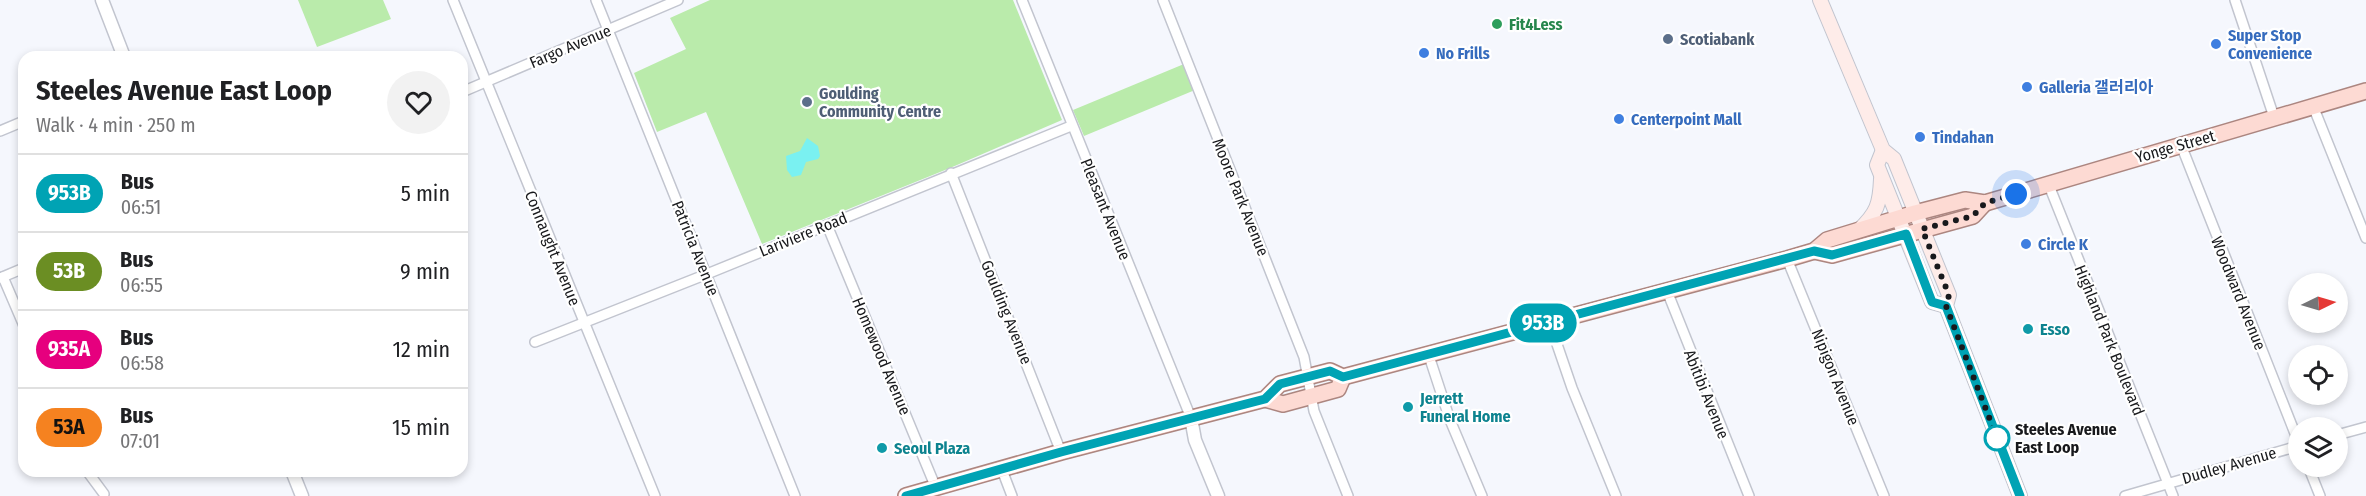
<!DOCTYPE html>
<meta charset="utf-8">
<style>
:root{--surface:#fff;--page:#f2f2f2;--text:#202124;--muted:#757577;--line:#e0e0e0}
body{margin:0;font-family:"Fira Sans Condensed","Noto Sans KR",sans-serif;background:var(--page);color:var(--text);height:100vh;display:flex;flex-direction:column;font-size:22px;white-space:nowrap}
*{box-sizing:border-box;margin:0}
p{font-size:20px;color:var(--muted)}
.icon{flex:none;width:33px;height:33px;fill:none;stroke:currentColor;stroke-width:2;stroke-linecap:round;stroke-linejoin:round}
.map{position:relative;flex:1;overflow:hidden}
.panel{position:absolute;left:18px;top:51px;width:450px;height:426px;display:flex;flex-direction:column;background:var(--surface);border-radius:18px;box-shadow:0 3px 9px #0003}
.panel>*{flex:none}
.badge{padding:0 12px;border-radius:20px;font-size:21px;line-height:39px}
.needle{width:39px;rotate:85deg}
.buttons{position:absolute;left:2288px;top:273px;display:grid;gap:12px}
.buttons a{display:grid;place-items:center;width:60px;height:60px;border-radius:50%;background:var(--surface);box-shadow:0 3px 9px #0003;font-size:30px}
.you{position:absolute;width:30px;height:30px;margin:-15px;border:4px solid #fff;border-radius:50%;background:#1a73e8;box-shadow:0 0 0 9px #1a73e833}
.map>.badge{position:absolute;translate:-50% -50%;box-shadow:0 0 0 3px #fff}
.round{display:grid;place-items:center;flex:none;width:63px;height:63px;border-radius:32px;background:var(--page)}
.headline{display:flex;align-items:center;justify-content:space-between;height:102px;padding:0 18px}
h1{font-size:28px;font-weight:700;line-height:45px}
ul{padding:0;list-style:none}
li{display:flex;align-items:center;gap:18px;height:78px;padding:0 18px;border-top:2px solid var(--line)}
li div{flex:1}
li b{display:block;font-size:22px}
li em{font-style:normal}
li .badge{min-width:66px;font-weight:700;text-align:center}
.map>svg:first-child{display:block}
.green{fill:#baebab}
.water{fill:#7af1f1}
.lines{fill:none;stroke-linecap:round;stroke-linejoin:round}
.minor-casing{stroke:#c2c5cf;stroke-width:12}
.tertiary-casing{stroke:#c2c5cf;stroke-width:15}
.secondary-casing{stroke:#c2c5cf;stroke-width:16}
.primary-casing{stroke:#ac8680;stroke-width:18}
.minor{stroke:#fff;stroke-width:9}
.tertiary{stroke:#fff;stroke-width:12}
.secondary{stroke:#feece9;stroke-width:14}
.primary{stroke:#fddad3;stroke-width:15}
.line-casing{stroke:#fff;stroke-width:14}
.line{stroke:#00a3b4;stroke-width:9}
.walk{stroke:#18191c;stroke-width:6;stroke-dasharray:0 10.8}
.leisure-dot{fill:#2e9e5b;stroke:#fff;stroke-width:2}
.service-dot{fill:#5c6f8a;stroke:#fff;stroke-width:2}
.shop-dot{fill:#3f7fe0;stroke:#fff;stroke-width:2}
.culture-dot{fill:#0f9aa8;stroke:#fff;stroke-width:2}
.stop-dot{fill:#fff;stroke:#00a3b4;stroke-width:3}
.labels{text-anchor:middle;stroke-width:4.5;stroke-linejoin:round;paint-order:stroke}
.leisure-label{font-size:16px;font-weight:bold;fill:#27864d;stroke:#fff;text-anchor:start}
.shop-label{font-size:16px;font-weight:bold;fill:#366cbe;stroke:#fff;text-anchor:start}
.service-label{font-size:16px;font-weight:bold;fill:#4e5e75;stroke:#fff;text-anchor:start}
.street-label{font-size:16px;fill:#18191c;stroke:#fff}
.culture-label{font-size:16px;font-weight:bold;fill:#0d838f;stroke:#fff;text-anchor:start}
.stop-label{font-size:16px;font-weight:bold;fill:#18191c;stroke:#fff;text-anchor:start}
</style>
<div class="map">
<svg width="2366" height="496" viewBox="0 0 2366 496">
<rect width="100%" height="100%" fill="#f5f7fd"/>
<g class="green">
<path d="M298,0H383L391,19L317,47Z"/>
<path d="M710,0H1013L1062,120L950,168L762,244L706,112L657,132L634,73L686,49L670,18Z"/>
<path d="M1184,64L1195,90L1084,136L1073,110Z"/>
</g>
<path class="water" d="M807,138L818,146L820,156L818,159L806,162L801,175L792,177L787,170L786,156L800,151Z"/>
<g class="lines">
<g class="minor-casing">
<g id="minor">
<path d="M453,0L655,496"/>
<path d="M596,0L795,496"/>
<path d="M1022,0L1191,418"/>
<path d="M1163,0L1304,357L1314,411L1348,496"/>
<path d="M2235,0L2274,117"/>
<path d="M462,92L678,0"/>
<path d="M2313,106L2366,238"/>
<path d="M0,131L24,121"/>
<path d="M2181,145L2298,441"/>
<path d="M951,173L1061,452"/>
<path d="M2048,183L2173,496"/>
<path d="M827,225L936,488"/>
<path d="M1787,259L1884,496"/>
<path d="M3,277L24,326"/>
<path d="M0,278L24,268"/>
<path d="M1667,291L1749,496"/>
<path d="M1549,321L1572,388L1616,496"/>
<path d="M535,342L707,274L1071,126"/>
<path d="M1428,353L1450,420L1482,496"/>
<path d="M2337,435L2366,427"/>
<path d="M2308,466L2320,496"/>
<path d="M1002,470L1012,496"/>
<path d="M87,471L104,494"/>
<path d="M2125,496L2298,446"/>
</g>
</g>
<g class="tertiary-casing">
<g id="tertiary">
<path d="M102,0L124,57"/>
<path d="M1191,418L1195,440L1218,496"/>
<path d="M292,471L302,496"/>
</g>
</g>
<g class="secondary-casing">
<g id="secondary">
<path d="M1820,0L1883,150L1894,159L1949,295L1946,306L2020,496"/>
<path d="M1883,150L1877,165L1932,302L1946,306"/>
<path d="M1859,230C1877,213 1880,204 1881,179"/>
</g>
</g>
<g class="primary-casing">
<g id="primary">
<path d="M1814,251L1832,255L1973,216L1985,203"/>
<path d="M1265,399L1283,404L1338,389L1343,377"/>
<path d="M906,496L1061,452L1265,399L1280,384L1330,371L1343,377L1787,259L1814,251L1827,240L1915,213L1965,200L1985,203L2366,91"/>
</g>
</g>
<use href="#minor" class="minor"/>
<use href="#tertiary" class="tertiary"/>
<use href="#secondary" class="secondary"/>
<use href="#primary" class="primary"/>
</g>
<g class="lines">
<g class="line-casing">
<path id="line" d="M906,496L1061,452L1265,399L1280,384L1330,371L1343,377L1814,251L1832,255L1906,234L1932,302L1946,306L2020,496"/>
</g>
<use href="#line" class="line"/>
<path class="walk" d="M1997,438L1946,306L1949,295L1922,229L1973,216L1985,203L2016,194"/>
</g>
<circle class="leisure-dot" cx="1497" cy="24" r="6"/>
<g class="service-dot">
<circle cx="1668" cy="39" r="6"/>
<circle cx="807" cy="102" r="6"/>
</g>
<g class="shop-dot">
<circle cx="2216" cy="44" r="6"/>
<circle cx="1424" cy="53" r="6"/>
<circle cx="2027" cy="87" r="6"/>
<circle cx="1619" cy="119" r="6"/>
<circle cx="1920" cy="137" r="6"/>
<circle cx="2026" cy="244" r="6"/>
</g>
<g class="culture-dot">
<circle cx="2028" cy="329" r="6"/>
<circle cx="1408" cy="407" r="6"/>
<circle cx="882" cy="448" r="6"/>
</g>
<circle class="stop-dot" cx="1997" cy="438" r="12"/>
<g class="labels">
<g class="leisure-label">
<text x="1509" y="30">Fit4Less</text>
</g>
<g class="shop-label">
<text x="2228" y="41">Super Stop<tspan x="2228" dy="18">Convenience</tspan></text>
<text x="1436" y="59">No Frills</text>
<text x="2039" y="93">Galleria 갤러리아</text>
<text x="1631" y="125">Centerpoint Mall</text>
<text x="1932" y="143">Tindahan</text>
<text x="2038" y="250">Circle K</text>
</g>
<g class="service-label">
<text x="1680" y="45">Scotiabank</text>
<text x="819" y="99">Goulding<tspan x="819" dy="18">Community Centre</tspan></text>
</g>
<g class="street-label">
<text transform="translate(570 46) rotate(-23)" y="6">Fargo Avenue</text>
<text transform="translate(2175 146) rotate(-16)" y="6">Yonge Street</text>
<text transform="translate(1241 197) rotate(68)" y="6">Moore Park Avenue</text>
<text transform="translate(1106 209) rotate(68)" y="6">Pleasant Avenue</text>
<text transform="translate(803 234) rotate(-22)" y="6">Lariviere Road</text>
<text transform="translate(553 248) rotate(68)" y="6">Connaught Avenue</text>
<text transform="translate(696 248) rotate(68)" y="6">Patricia Avenue</text>
<text transform="translate(2239 293) rotate(68)" y="6">Woodward Avenue</text>
<text transform="translate(1007 312) rotate(68)" y="6">Goulding Avenue</text>
<text transform="translate(2110 340) rotate(68)" y="6">Highland Park Boulevard</text>
<text transform="translate(882 356) rotate(67)" y="6">Homewood Avenue</text>
<text transform="translate(1836 377) rotate(68)" y="6">Nipigon Avenue</text>
<text transform="translate(1707 394) rotate(68)" y="6">Abitibi Avenue</text>
<text transform="translate(2229 465) rotate(-16)" y="6">Dudley Avenue</text>
</g>
<g class="culture-label">
<text x="2040" y="335">Esso</text>
<text x="1420" y="404">Jerrett<tspan x="1420" dy="18">Funeral Home</tspan></text>
<text x="894" y="454">Seoul Plaza</text>
</g>
<g class="stop-label">
<text x="2015" y="435">Steeles Avenue<tspan x="2015" dy="18">East Loop</tspan></text>
</g>
</g>
</svg>
<div class="buttons">
<a><svg class="needle" viewBox="-14 -14 28 28"><path d="M0-13l5 13h-10z" fill="#e53935"/><path d="M0 13l5-13h-10z" fill="#757577"/></svg></a>
<a><svg class="icon" aria-label="locate" viewBox="0 0 24 24"><circle cx="12" cy="12" r="6"/><path d="M12 2v4M12 18v4M2 12h4M18 12h4"/></svg></a>
<a><svg class="icon" aria-label="layers" viewBox="0 0 24 24"><path d="M12 4l9 5-9 5-9-5zM3 14l9 5 9-5"/></svg></a>
</div>
<div class="you" style="left:2016px;top:194px"></div>
<b class="badge" style="left:1543px;top:323px;background:#00a3b4;color:#fff">953B</b>
<section class="panel">
<div class="headline"><div><h1>Steeles Avenue East Loop</h1><p>Walk · 4 min · 250 m</p></div><a class="round"><svg class="icon" aria-label="heart" viewBox="0 0 24 24"><path d="M12 20l-8-8c-3-5 5-10 8-4 3-6 11-1 8 4z"/></svg></a></div>
<ul>
<li><span class="badge" style="background:#00a3b4;color:#fff">953B</span><div><b>Bus</b><p>06:51</p></div><em>5 min</em></li>
<li><span class="badge" style="background:#6b8e23;color:#fff">53B</span><div><b>Bus</b><p>06:55</p></div><em>9 min</em></li>
<li><span class="badge" style="background:#e6007e;color:#fff">935A</span><div><b>Bus</b><p>06:58</p></div><em>12 min</em></li>
<li><span class="badge" style="background:#f58220;color:#111">53A</span><div><b>Bus</b><p>07:01</p></div><em>15 min</em></li>
</ul>
</section>
</div>
